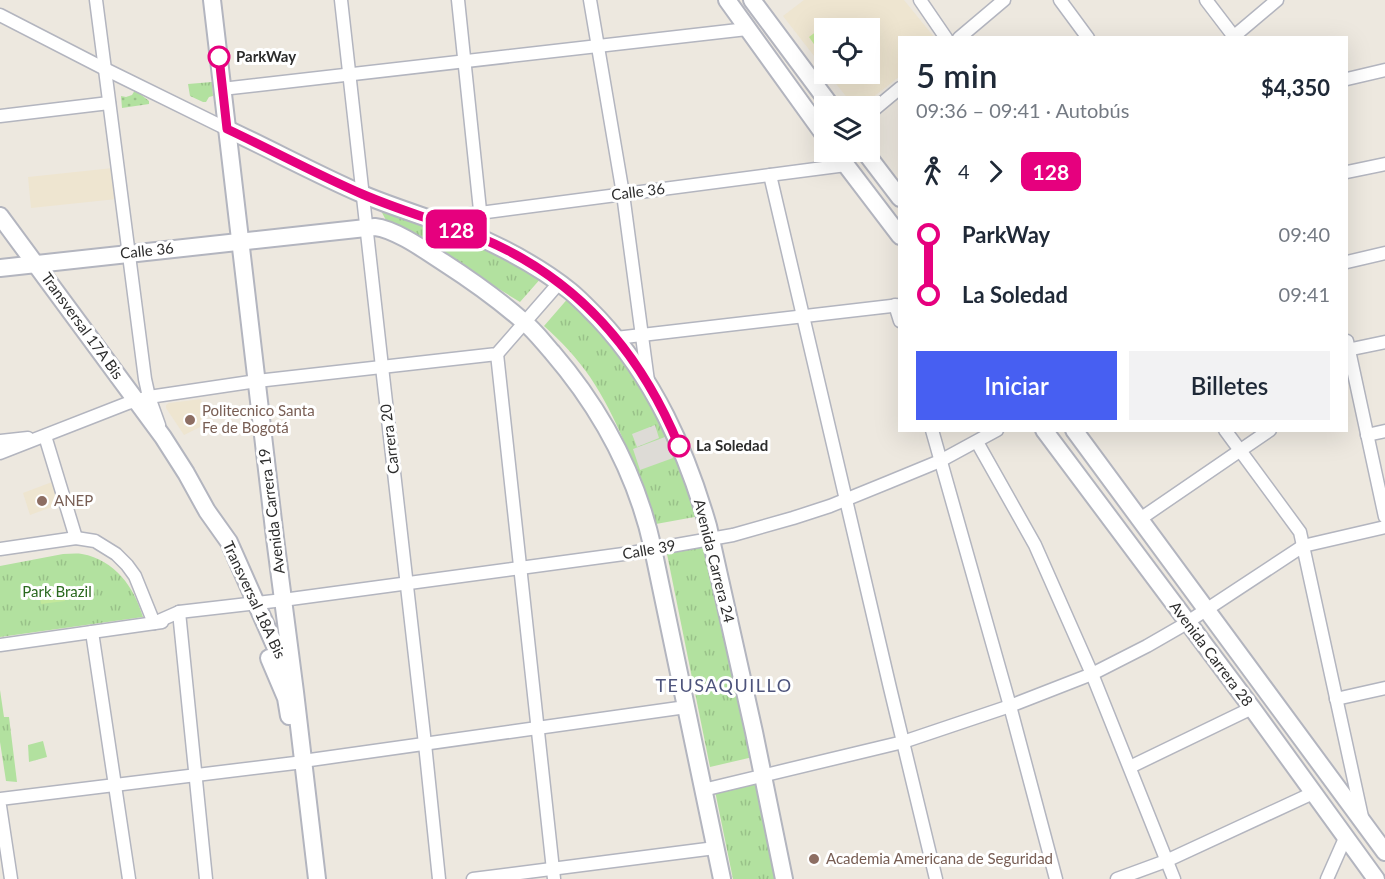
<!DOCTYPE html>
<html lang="es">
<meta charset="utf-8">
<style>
:root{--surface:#fff;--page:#f2f2f3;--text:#1f2937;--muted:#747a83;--accent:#475ff2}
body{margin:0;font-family:Lato,sans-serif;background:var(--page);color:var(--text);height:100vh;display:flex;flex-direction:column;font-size:22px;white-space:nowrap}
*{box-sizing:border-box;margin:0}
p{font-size:20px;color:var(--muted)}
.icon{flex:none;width:33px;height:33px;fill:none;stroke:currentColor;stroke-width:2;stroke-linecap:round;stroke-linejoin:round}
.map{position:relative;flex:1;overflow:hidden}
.side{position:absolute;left:898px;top:36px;width:450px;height:396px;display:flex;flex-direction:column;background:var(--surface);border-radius:0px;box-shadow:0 6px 24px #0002}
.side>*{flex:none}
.badge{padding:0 12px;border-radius:9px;font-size:21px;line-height:39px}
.fabs{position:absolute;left:814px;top:18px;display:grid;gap:12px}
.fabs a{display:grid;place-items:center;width:66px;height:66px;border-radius:0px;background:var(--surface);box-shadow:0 6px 24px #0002;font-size:30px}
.map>.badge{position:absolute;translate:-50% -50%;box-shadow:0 0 0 3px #fff}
.legs{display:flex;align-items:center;gap:9px;height:66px;padding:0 18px;font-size:20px}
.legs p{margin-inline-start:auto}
.head{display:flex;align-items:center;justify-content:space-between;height:102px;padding:0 18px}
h1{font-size:33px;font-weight:600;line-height:45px}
.primary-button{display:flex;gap:12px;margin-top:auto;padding:12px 18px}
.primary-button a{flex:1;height:69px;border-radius:0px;background:var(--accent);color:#fff;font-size:24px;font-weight:600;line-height:69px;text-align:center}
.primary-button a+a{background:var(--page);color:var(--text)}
ul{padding:0 18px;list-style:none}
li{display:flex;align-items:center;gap:21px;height:60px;font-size:22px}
li i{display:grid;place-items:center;width:9px;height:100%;margin:0 8px;background:currentColor}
li i::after{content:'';width:15px;height:15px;margin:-8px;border:4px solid;border-radius:50%;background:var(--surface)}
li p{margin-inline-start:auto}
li:first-child i{background:linear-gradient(#0000 50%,currentColor 0)}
li:last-child i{background:linear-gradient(currentColor 50%,#0000 0)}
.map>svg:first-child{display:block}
.education{fill:#eee5d0}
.grass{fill:url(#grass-dots)}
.forest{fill:url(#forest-crowns)}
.park{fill:url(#park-tufts)}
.pitch{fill:#c3e89b}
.plaza{fill:#dddbd6}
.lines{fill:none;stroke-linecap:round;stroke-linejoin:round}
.street-casing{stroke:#b3b5bf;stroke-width:15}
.secondary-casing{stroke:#b3b5bf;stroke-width:20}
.street{stroke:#fff;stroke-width:12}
.secondary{stroke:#fff;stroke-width:16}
.line-1-casing{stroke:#fff;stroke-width:14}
.line-1{stroke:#e6007e;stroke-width:9}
.stop-1-dot{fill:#fff;stroke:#e6007e;stroke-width:3}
.education-dot{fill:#8d6e63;stroke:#fff;stroke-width:2}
.labels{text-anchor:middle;stroke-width:6;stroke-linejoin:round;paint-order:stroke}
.stop-label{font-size:15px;font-weight:bold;fill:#2c2c2c;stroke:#fff;text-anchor:start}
.street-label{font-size:15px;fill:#2c2c2c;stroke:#fff}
.education-label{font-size:15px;fill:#785e54;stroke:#fff;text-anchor:start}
.park-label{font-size:15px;fill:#2a681e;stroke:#fff}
.quarter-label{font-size:18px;letter-spacing:1.5px;fill:#4e547c;stroke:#fff}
</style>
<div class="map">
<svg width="1385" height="879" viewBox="0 0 1385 879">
<defs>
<pattern id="grass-dots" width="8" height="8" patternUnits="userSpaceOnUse" patternTransform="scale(1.5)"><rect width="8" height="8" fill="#b2e19f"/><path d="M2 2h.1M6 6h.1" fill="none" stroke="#99c189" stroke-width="1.8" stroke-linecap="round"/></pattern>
<pattern id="forest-crowns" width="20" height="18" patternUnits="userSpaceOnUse" patternTransform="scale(1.5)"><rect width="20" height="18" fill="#b2e19f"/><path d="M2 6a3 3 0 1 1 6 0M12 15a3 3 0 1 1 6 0" fill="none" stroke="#99c189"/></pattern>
<pattern id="park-tufts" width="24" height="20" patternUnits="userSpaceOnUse" patternTransform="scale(1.5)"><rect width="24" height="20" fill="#b2e19f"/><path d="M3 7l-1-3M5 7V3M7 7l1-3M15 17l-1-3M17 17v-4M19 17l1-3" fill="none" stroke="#99c189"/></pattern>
</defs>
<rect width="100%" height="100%" fill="#ede8df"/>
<g class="education">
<path d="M804,0H904L934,37L900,38V76L862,106H854L828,74H870V28H825V70L783,16Z"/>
<path d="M113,168L117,199L31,208L28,177Z"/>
<path d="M201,399L208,423L184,435L166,408V405L169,403Z"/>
<path d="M52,482L60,504L30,515L23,493Z"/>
</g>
<path class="grass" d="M135,90L149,101V104L122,108L121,96L126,97L132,95Z"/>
<path class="forest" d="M43,741L47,757L29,762L28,745Z"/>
<g class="park">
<path d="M212,82L213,96L209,97L206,102H203L190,96L188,84Z"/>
<path d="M379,207L485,244L542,277L520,302L445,256L388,224Z"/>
<path d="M570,296L593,318L657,403L700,516L656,524C637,474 620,422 590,377C577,358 561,341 544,326Z"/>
<path d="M708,546L753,757L710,767L667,554Z"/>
<path d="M63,554C69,554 76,553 82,554C115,560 134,587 143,617L0,637V566Z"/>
<path d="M0,690L4,717H9L17,782L6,781L0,742Z"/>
<path d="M758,781L778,879H733L715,791Z"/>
</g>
<g class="pitch">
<path d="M821,28L825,33V60L809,37Z"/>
<path d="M63,587L65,601L41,604L39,590Z"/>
</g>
<g class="plaza">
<path d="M655,425L659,438L637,447L632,434Z"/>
<path d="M665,437L673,458L640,470L633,449Z"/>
</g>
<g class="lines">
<g class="street-casing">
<g id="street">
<path d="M96,0L145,379L149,397L159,425"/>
<path d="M341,0L382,367L425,744L439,879"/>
<path d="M458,0L483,239"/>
<path d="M590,0L623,194L648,381"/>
<path d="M920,0L946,38"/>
<path d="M1060,0L1088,38"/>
<path d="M1206,0L1235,38"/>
<path d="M0,15L105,69L227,129"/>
<path d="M959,38L1004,0"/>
<path d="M1232,38L1277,0"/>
<path d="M1347,79L1385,70"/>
<path d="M222,89L747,29"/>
<path d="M870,113L900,88"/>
<path d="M0,116L109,103"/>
<path d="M1347,172L1385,164"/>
<path d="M770,175L890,688L936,879"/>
<path d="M434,219L846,165"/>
<path d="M1347,262L1385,253"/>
<path d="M895,305L900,321"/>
<path d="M616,338L900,305"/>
<path d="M1347,341L1385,517"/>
<path d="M1347,350L1385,342"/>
<path d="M497,354L554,879"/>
<path d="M932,430L1010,706L1056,879"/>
<path d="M1225,430L1300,532L1362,817"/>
<path d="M1367,435L1385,431"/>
<path d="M45,436L76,538"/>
<path d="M0,441L28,438"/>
<path d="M977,442L1035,545L1092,674L1174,879"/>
<path d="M0,453L128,403L149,397L257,381L497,354L559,283"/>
<path d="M1140,519L1270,430"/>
<path d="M0,549L76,538L95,541L116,554L127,565L135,576L154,623"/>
<path d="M179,612L206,879"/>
<path d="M154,623L179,612L283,600L631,553L733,535L793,518L830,506L889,482L940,461L997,430"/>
<path d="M92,632L129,879"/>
<path d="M0,645L162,622"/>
<path d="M1336,699L1385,688"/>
<path d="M303,761L686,707"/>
<path d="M1130,767L1252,708"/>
<path d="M703,790L903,742L1010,706L1092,674L1147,646L1180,627L1303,546L1385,527"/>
<path d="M0,799L295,763"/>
<path d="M0,806L11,879"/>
<path d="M473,879L715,848"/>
<path d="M1117,879L1166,861L1313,793"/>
<path d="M1327,879L1346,836"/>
</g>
</g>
<g class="secondary-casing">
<g id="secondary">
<path d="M212,0L275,538L295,692L317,879"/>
<path d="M727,0L825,136"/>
<path d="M752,0L831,106"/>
<path d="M227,129C272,150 316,174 362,194C402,211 445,222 485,240C515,254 544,270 570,291C581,300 590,310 599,319C654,378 686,450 708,526L754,732L784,879"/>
<path d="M836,152L900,236"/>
<path d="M865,152L900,198"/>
<path d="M0,216L163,437L186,473L207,511L229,542L287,673"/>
<path d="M0,268L375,227C395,229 426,251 443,262C471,280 499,300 524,322C535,331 543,342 552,352C601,409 637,476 653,549L722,879"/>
<path d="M1044,430L1252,708L1376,879"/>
<path d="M1074,430L1385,852"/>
<path d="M269,658L286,698L289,716"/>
</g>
</g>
<use href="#street" class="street"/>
<use href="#secondary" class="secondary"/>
</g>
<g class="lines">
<g class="line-1-casing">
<path id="line-1" d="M219,57L227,129C272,150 316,174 362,194C401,211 442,222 481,238C577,278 640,351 679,446"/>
</g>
<use href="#line-1" class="line-1"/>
</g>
<g class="stop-1-dot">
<circle cx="219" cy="57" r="10"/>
<circle cx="679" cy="446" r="10"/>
</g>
<g class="education-dot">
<circle cx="190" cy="420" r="6"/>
<circle cx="42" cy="501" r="6"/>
<circle cx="814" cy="859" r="6"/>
</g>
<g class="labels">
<g class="stop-label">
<text x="236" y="62">ParkWay</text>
<text x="696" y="451">La Soledad</text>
</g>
<g class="street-label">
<text transform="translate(638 192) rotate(-7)" y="5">Calle 36</text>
<text transform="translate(147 251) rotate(-6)" y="5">Calle 36</text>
<text transform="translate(82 326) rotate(54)" y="5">Transversal 17A Bis</text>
<text transform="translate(390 439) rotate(-97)" y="5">Carrera 20</text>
<text transform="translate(272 511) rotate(-97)" y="5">Avenida Carrera 19</text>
<text transform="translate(649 550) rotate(-10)" y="5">Calle 39</text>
<text transform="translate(714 561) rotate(76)" y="5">Avenida Carrera 24</text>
<text transform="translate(254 600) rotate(65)" y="5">Transversal 18A Bis</text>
<text transform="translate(1211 654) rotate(53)" y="5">Avenida Carrera 28</text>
</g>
<g class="education-label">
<text x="202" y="416">Politecnico Santa<tspan x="202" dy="17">Fe de Bogotá</tspan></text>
<text x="54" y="506">ANEP</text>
<text x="826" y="864">Academia Americana de Seguridad</text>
</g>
<g class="park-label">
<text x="57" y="597">Park Brazil</text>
</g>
<g class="quarter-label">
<text x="724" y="692">TEUSAQUILLO</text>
</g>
</g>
</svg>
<div class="fabs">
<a><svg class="icon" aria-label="locate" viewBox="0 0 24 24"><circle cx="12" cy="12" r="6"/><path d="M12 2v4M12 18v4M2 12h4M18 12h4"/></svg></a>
<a><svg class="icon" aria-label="layers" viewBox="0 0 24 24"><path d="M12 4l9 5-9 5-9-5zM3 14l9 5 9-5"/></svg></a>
</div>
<b class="badge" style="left:456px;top:229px;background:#e6007e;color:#fff">128</b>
<section class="side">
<div class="head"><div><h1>5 min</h1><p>09:36 – 09:41 · Autobús</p></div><b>$4,350</b></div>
<div class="legs"><svg class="icon" aria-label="walk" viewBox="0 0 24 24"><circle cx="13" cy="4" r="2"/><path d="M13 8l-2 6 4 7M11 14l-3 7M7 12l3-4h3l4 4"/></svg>4<svg class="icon" aria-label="forward" viewBox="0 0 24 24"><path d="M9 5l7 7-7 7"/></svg><b class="badge" style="background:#e6007e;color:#fff">128</b></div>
<ul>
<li><i style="color:#e6007e"></i><b>ParkWay</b><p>09:40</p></li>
<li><i style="color:#e6007e"></i><b>La Soledad</b><p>09:41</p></li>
</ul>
<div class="primary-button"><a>Iniciar</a><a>Billetes</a></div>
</section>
</div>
